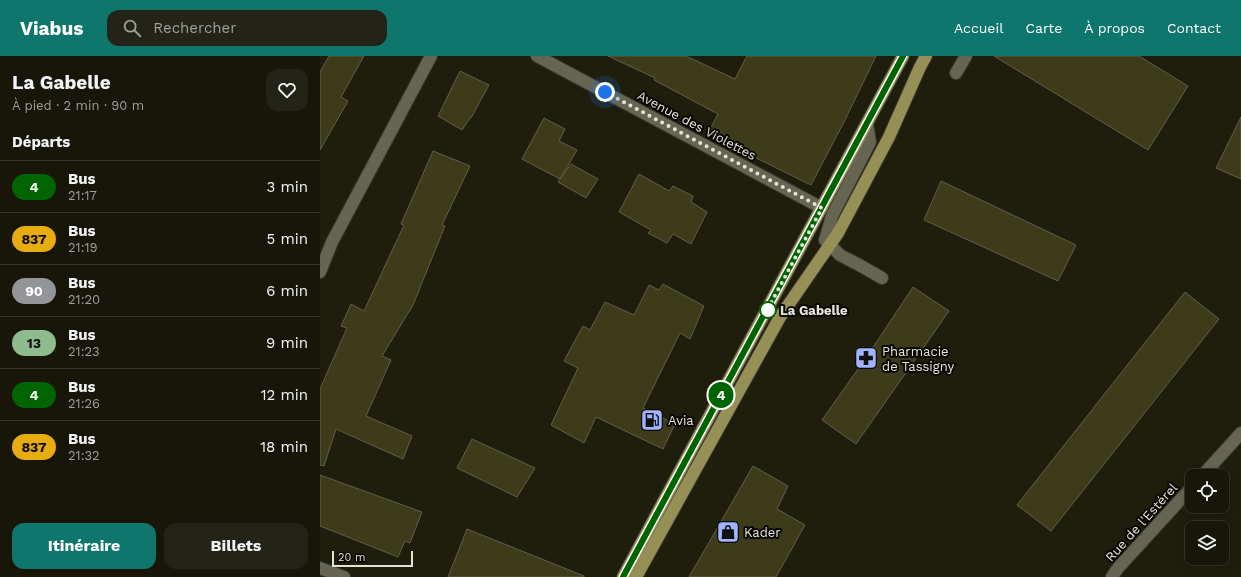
<!DOCTYPE html>
<html lang="fr">
<meta charset="utf-8">
<style>
:root{--surface:#171609;--page:#242317;--text:#f1f3f6;--muted:#9e9f9c;--line:#36352a;--accent:#0f766e}
body{margin:0;font-family:"Work Sans",sans-serif;background:var(--page);color:var(--text);height:100vh;display:flex;flex-direction:column;font-size:15px;white-space:nowrap}
*{box-sizing:border-box;margin:0}
p{font-size:13px;color:var(--muted)}
.icon{flex:none;width:22px;height:22px;fill:none;stroke:currentColor;stroke-width:2;stroke-linecap:round;stroke-linejoin:round}
.map{position:relative;flex:1;overflow:hidden}
.details{display:flex;flex-direction:column;background:var(--surface);width:320px}
.details>*{flex:none}
.badge{padding:0 8px;border-radius:13px;font-size:14px;line-height:26px}
.tools{position:absolute;left:865px;top:413px;display:grid;gap:8px}
.tools a{display:grid;place-items:center;width:44px;height:44px;border-radius:8px;background:var(--surface);box-shadow:0 2px 10px #0003,0 0 0 1px var(--line);font-size:20px}
.scale{position:absolute;left:12px;bottom:10px;width:81px;box-sizing:border-box;padding-left:4px;border:2px solid #e4e3d8;border-top:0;font-size:11px;line-height:14px;white-space:nowrap;color:#e4e3d8;-webkit-text-stroke:3px #080703;paint-order:stroke}
.you{position:absolute;width:20px;height:20px;margin:-10px;border:3px solid #fff;border-radius:50%;background:#1a73e8;box-shadow:0 0 0 6px #1a73e833}
.map>.badge{position:absolute;translate:-50% -50%;box-shadow:0 0 0 2px #fff}
h2{padding:0 12px;font-size:15px;line-height:36px}
.round{display:grid;place-items:center;flex:none;width:42px;height:42px;border-radius:12px;background:var(--page)}
.summary{display:flex;align-items:center;justify-content:space-between;height:68px;padding:0 12px}
h1{font-size:19px;font-weight:700;line-height:30px}
.action{display:flex;gap:8px;margin-top:auto;padding:8px 12px}
.action a{flex:1;height:46px;border-radius:12px;background:var(--accent);color:#fff;font-size:16px;font-weight:700;line-height:46px;text-align:center}
.action a+a{background:var(--page);color:var(--text)}
ul{padding:0;list-style:none}
li{display:flex;align-items:center;gap:12px;height:52px;padding:0 12px;border-top:1px solid var(--line)}
li div{flex:1}
li b{display:block;font-size:15px}
li em{font-style:normal}
li .badge{min-width:44px;font-weight:700;text-align:center}
header{display:flex;align-items:center;gap:24px;box-sizing:border-box;height:56px;padding:0 20px;background:var(--accent);color:#fff}
header strong{font-size:19px}
nav{display:flex;gap:22px;margin-inline-start:auto;font-size:14px}
.search{width:280px;height:36px;background:var(--page);display:flex;align-items:center;gap:10px;box-sizing:border-box;padding:0 14px;border-radius:12px;color:var(--muted);font-size:15px}
main{display:flex;flex:1;min-height:0}
.map>svg:first-child{display:block}
.building{fill:#3e3b1a;stroke:#605f4c}
.lines{fill:none;stroke-linecap:round;stroke-linejoin:round}
.minor-casing{stroke:#393730;stroke-width:14}
.major-casing{stroke:#393730;stroke-width:14}
.minor{stroke:#676552;stroke-width:12}
.major{stroke:#969056;stroke-width:12}
.line-casing{stroke:#fff;stroke-width:9}
.line{stroke:#006400;stroke-width:6}
.walk{stroke:#e4e3d8;stroke-width:4;stroke-dasharray:0 7.2}
.stop-dot{fill:#fff;stroke:#006400;stroke-width:2}
.labels{text-anchor:middle;stroke-width:4;stroke-linejoin:round;paint-order:stroke}
.street-label{font-size:13px;fill:#e4e3d8;stroke:#080703}
.stop-label{font-size:13px;font-weight:bold;fill:#e4e3d8;stroke:#080703;text-anchor:start}
.poi-label{font-size:13px;fill:#e4e3d8;stroke:#080703;text-anchor:start}
</style>
<header>
<strong>Viabus</strong>
<div class="search"><svg class="icon" aria-label="search" viewBox="0 0 24 24"><circle cx="10" cy="10" r="6"/><path d="M15 15l6 6"/></svg>Rechercher</div>
<nav><a>Accueil</a><a>Carte</a><a>À propos</a><a>Contact</a></nav>
</header>
<main>
<section class="details">
<div class="summary"><div><h1>La Gabelle</h1><p>À pied · 2 min · 90 m</p></div><a class="round"><svg class="icon" aria-label="heart" viewBox="0 0 24 24"><path d="M12 20l-8-8c-3-5 5-10 8-4 3-6 11-1 8 4z"/></svg></a></div>
<h2>Départs</h2>
<ul>
<li><span class="badge" style="background:#006400;color:#fff">4</span><div><b>Bus</b><p>21:17</p></div><em>3 min</em></li>
<li><span class="badge" style="background:#e6ac10;color:#111">837</span><div><b>Bus</b><p>21:19</p></div><em>5 min</em></li>
<li><span class="badge" style="background:#939598;color:#fff">90</span><div><b>Bus</b><p>21:20</p></div><em>6 min</em></li>
<li><span class="badge" style="background:#8fbc8f;color:#111">13</span><div><b>Bus</b><p>21:23</p></div><em>9 min</em></li>
<li><span class="badge" style="background:#006400;color:#fff">4</span><div><b>Bus</b><p>21:26</p></div><em>12 min</em></li>
<li><span class="badge" style="background:#e6ac10;color:#111">837</span><div><b>Bus</b><p>21:32</p></div><em>18 min</em></li>
</ul>
<div class="action"><a>Itinéraire</a><a>Billets</a></div>
</section>
<div class="map">
<svg width="921" height="521" viewBox="0 0 921 521">
<rect width="100%" height="100%" fill="#1f1d0c"/>
<g class="building">
<path d="M9,0H44L21,41L28,45L0,94V16Z"/>
<path d="M288,0H366L415,23L427,0H556L525,64L491,129L418,93L388,77L398,58L334,24L335,22Z"/>
<path d="M674,0H819L868,30L828,94Z"/>
<path d="M140,15L169,29L151,62H150L142,74L118,60Z"/>
<path d="M921,61V123L896,112Z"/>
<path d="M224,62L245,73L239,85L257,94L240,123L202,103Z"/>
<path d="M113,95L150,110L122,169L125,170L93,249L62,300L71,304L46,360L92,380L83,403L16,373L4,410L0,409V333L27,272L21,270L31,248L44,255L84,169L81,168Z"/>
<path d="M251,108L278,123L266,142L238,126Z"/>
<path d="M319,118L349,135L353,130L373,140L371,146L387,156L371,188L353,178L347,187L328,177L331,174L299,156Z"/>
<path d="M621,125L756,189L738,225L604,164Z"/>
<path d="M343,228L384,250L370,283L360,277L323,352L355,368L343,393L276,361L264,387L231,369L258,312L244,305L263,270L270,274L285,246L314,259L329,229L339,234Z"/>
<path d="M593,231L629,255L536,388L502,364L548,299Z"/>
<path d="M865,236L899,263L731,475L697,449Z"/>
<path d="M152,383L215,412L197,441L137,412Z"/>
<path d="M433,410L468,430L457,453L485,469L456,521H369Z"/>
<path d="M0,419L102,456L90,487L85,485L78,501L0,470Z"/>
<path d="M147,473L264,520V521H128Z"/>
</g>
<g class="lines">
<g class="minor-casing">
<g id="minor">
<path d="M217,0L502,152"/>
<path d="M636,17L646,0"/>
<path d="M547,68L550,86L512,160L505,184L520,199L541,210L562,222"/>
<path d="M0,216L12,186L111,0"/>
<path d="M882,420L921,377"/>
<path d="M0,512L24,521"/>
<path d="M792,521L798,512L872,431"/>
</g>
</g>
<g class="major-casing">
<g id="major">
<path d="M303,521L583,0"/>
<path d="M316,521L460,261L518,177L569,81L600,11L606,0"/>
</g>
</g>
<use href="#minor" class="minor"/>
<use href="#major" class="major"/>
</g>
<g class="lines">
<g class="line-casing">
<path id="line" d="M303,521L583,0"/>
</g>
<use href="#line" class="line"/>
<path class="walk" d="M285,36L502,152L445,258L448,254"/>
</g>
<defs>
<g id="pharmacy-square" transform="scale(1.15)"><rect x="-9" y="-9" width="18" height="18" rx="4" fill="#a1b3fd" stroke="#080703"/><path d="M-2-6h4v4h4v4h-4v4h-4v-4h-4v-4h4Z" fill="#111"/></g>
<g id="fuel-square" transform="scale(1.15)"><rect x="-9" y="-9" width="18" height="18" rx="4" fill="#a1b3fd" stroke="#080703"/><path d="M-5.5-6h7V0h2V4h1.3V-2.5L3-4.5l.8-.8L6-3V5H2.5V1h-1V6h-7ZM-4.2-4.7v3.2H.2V-4.7Z" fill="#111"/></g>
<g id="shop-square" transform="scale(1.15)"><rect x="-9" y="-9" width="18" height="18" rx="4" fill="#a1b3fd" stroke="#080703"/><path d="M-5-2.5h2.3a2.7 3.5 0 0 1 5.4 0H5L5.5 6h-11ZM-1.5-2.5h3a1.5 2.3 0 0 0-3 0Z" fill="#111"/></g>
</defs>
<g fill-rule="evenodd">
<use href="#pharmacy-square" x="546" y="302"/>
<use href="#fuel-square" x="332" y="364"/>
<use href="#shop-square" x="408" y="476"/>
</g>
<circle class="stop-dot" cx="448" cy="254" r="8"/>
<g class="labels">
<g class="street-label">
<text transform="translate(377 69) rotate(28)" y="5">Avenue des Violettes</text>
<text transform="translate(821 466) rotate(-48)" y="5">Rue de l'Estérel</text>
</g>
<g class="stop-label">
<text x="460" y="259">La Gabelle</text>
</g>
<g class="poi-label">
<text x="562" y="300">Pharmacie<tspan x="562" dy="15">de Tassigny</tspan></text>
<text x="348" y="369">Avia</text>
<text x="424" y="481">Kader</text>
</g>
</g>
</svg>
<div class="tools">
<a><svg class="icon" aria-label="locate" viewBox="0 0 24 24"><circle cx="12" cy="12" r="6"/><path d="M12 2v4M12 18v4M2 12h4M18 12h4"/></svg></a>
<a><svg class="icon" aria-label="layers" viewBox="0 0 24 24"><path d="M12 4l9 5-9 5-9-5zM3 14l9 5 9-5"/></svg></a>
</div>
<div class="scale">20 m</div>
<div class="you" style="left:285px;top:36px"></div>
<b class="badge" style="left:401px;top:339px;background:#006400;color:#fff">4</b>
</div>
</main>
